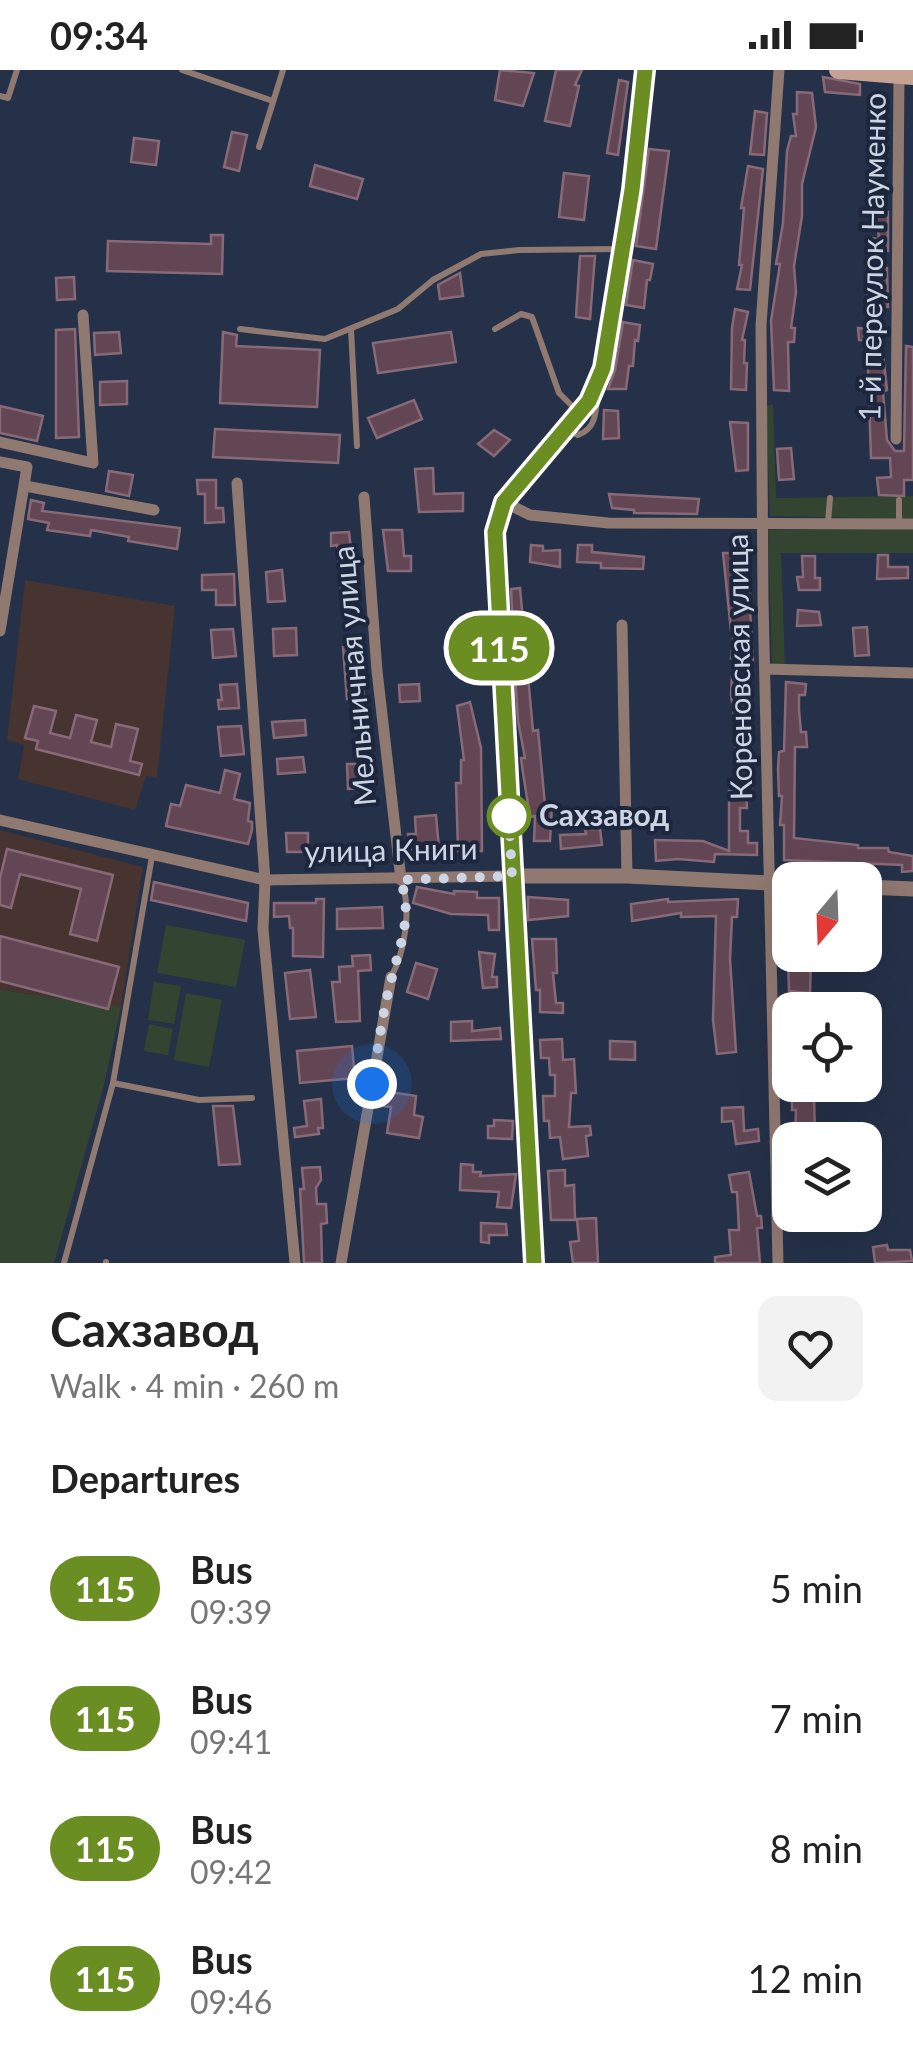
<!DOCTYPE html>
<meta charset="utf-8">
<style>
:root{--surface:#fff;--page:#f2f2f2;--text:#222;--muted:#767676}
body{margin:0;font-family:Lato,sans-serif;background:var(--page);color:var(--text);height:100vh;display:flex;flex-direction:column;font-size:38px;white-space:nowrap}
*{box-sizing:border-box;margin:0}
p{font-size:32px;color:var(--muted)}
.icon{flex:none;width:55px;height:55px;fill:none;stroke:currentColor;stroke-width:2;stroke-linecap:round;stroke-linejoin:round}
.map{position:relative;height:1193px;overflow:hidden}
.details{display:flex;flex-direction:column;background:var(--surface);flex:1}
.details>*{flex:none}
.badge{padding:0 20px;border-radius:32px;font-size:35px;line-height:65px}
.needle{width:65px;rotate:199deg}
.controls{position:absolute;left:772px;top:792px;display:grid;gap:20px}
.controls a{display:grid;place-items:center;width:110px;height:110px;border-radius:20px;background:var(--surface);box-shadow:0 10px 40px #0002;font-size:50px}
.you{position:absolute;width:50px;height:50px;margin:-25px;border:8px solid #fff;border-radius:50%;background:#1a73e8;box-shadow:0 0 0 15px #1a73e833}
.map>.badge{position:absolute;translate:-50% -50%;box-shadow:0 0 0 5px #fff}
h2{padding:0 50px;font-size:38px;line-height:90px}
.round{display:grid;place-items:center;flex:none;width:105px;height:105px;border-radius:20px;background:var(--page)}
.summary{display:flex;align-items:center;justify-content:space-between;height:170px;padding:0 50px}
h1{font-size:48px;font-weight:700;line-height:75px}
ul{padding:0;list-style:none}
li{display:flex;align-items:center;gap:30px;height:130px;padding:0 50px}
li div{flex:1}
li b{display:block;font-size:38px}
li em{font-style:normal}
li .badge{min-width:110px;font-weight:700;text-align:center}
.status{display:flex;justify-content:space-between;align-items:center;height:70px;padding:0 50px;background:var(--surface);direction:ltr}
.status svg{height:28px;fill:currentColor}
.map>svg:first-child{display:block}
.education{fill:#47332f}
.green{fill:#334530}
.building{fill:#634654;stroke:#886977;stroke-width:2.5}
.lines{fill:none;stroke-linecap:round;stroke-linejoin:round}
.service{stroke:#907971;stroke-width:6}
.minor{stroke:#907971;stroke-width:11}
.tertiary{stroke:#907971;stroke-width:15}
.secondary{stroke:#c5a294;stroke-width:18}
.primary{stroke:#efc1b0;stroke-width:18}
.line-casing{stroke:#fff;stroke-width:22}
.line{stroke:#6b8e23;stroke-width:15}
.walk{stroke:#cdd5e4;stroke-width:10;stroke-dasharray:0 18}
.stop-dot{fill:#fff;stroke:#6b8e23;stroke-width:5}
.labels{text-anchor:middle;stroke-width:8;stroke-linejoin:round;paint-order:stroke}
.street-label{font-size:30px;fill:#cdd5e4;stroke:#1c273d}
.stop-label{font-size:30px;font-weight:bold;fill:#cdd5e4;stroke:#1c273d;text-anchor:start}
</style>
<div class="status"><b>09:34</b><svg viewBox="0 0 49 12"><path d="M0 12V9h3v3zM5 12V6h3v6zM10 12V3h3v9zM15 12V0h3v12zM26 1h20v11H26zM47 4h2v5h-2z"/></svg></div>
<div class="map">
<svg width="913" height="1193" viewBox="0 0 913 1193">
<rect width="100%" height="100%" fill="#253148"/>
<g class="education">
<path d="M25,510L175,536L157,708L146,706L135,740L18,709L24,675L7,670Z"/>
<path d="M0,760L143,797L121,937L0,920Z"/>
</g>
<g class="green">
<path d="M773,334L776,428L913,426V449L770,446L766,336Z"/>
<path d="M913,457V483H781L785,595H772L768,460Z"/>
<path d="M166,855L245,870L236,917L157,903Z"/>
<path d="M154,912L181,916L174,954L148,950Z"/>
<path d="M0,920L121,937L104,1015L54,1193H0Z"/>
<path d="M186,923L222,930L209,997L174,990Z"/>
<path d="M149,954L173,959L168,985L144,981Z"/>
</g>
<g class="building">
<path d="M500,0L534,3L523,36L495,30Z"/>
<path d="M556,0H582L575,15L579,16L570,56L545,51Z"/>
<path d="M823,7L860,14V25L825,22Z"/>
<path d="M619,10L628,12L618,85L607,83Z"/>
<path d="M797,22L812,23L816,57L802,114V146L794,196L796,222L791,258H795L794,272H788L789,321L774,320L771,251L780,194H776L783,153L787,81L791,66H796L793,44H797Z"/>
<path d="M755,41L767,43L764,85L750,84Z"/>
<path d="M232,62L247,65L239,101L224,97Z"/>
<path d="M134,68L159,71L156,95L131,92Z"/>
<path d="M649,79L669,81L656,179L636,176Z"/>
<path d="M315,95L363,109L357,129L310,116Z"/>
<path d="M748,96L763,99L750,220L737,219L742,195H739L744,138H741Z"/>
<path d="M564,103L589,106L584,150L559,147Z"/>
<path d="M876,142H888V181H871L869,168L879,169Z"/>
<path d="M211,165H223L222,204L107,201L108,171L211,174Z"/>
<path d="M580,186H595L590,249L576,247Z"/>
<path d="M633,190L653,194L650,210H647L644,238L626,235Z"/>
<path d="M867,198H887L888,237L868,236Z"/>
<path d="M460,203L463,226L440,229L438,215Z"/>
<path d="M74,207L75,229L57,230L56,208Z"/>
<path d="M735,239L748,242L742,270H745L744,293H747L746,320L731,319L732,258Z"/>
<path d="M623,252L640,255L638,271L635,270L633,296H629L626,319H608L615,300Z"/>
<path d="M858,258L877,259L878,283L883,284L887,320L883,322L887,370L895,381H904L906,276L913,277V410H904V426L879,425L877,408L891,407L890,388H871L867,271L859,270Z"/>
<path d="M75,259L79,367L56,368V260Z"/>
<path d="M119,262L121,283L95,285L94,263Z"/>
<path d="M223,262L237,265L236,276L320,280L317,337L220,333Z"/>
<path d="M451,262L456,292L378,303L373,273Z"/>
<path d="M127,311V334L100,335V312Z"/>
<path d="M414,330L422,349L377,368L368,348Z"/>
<path d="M0,336L43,346L37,371L0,363Z"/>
<path d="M604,340L618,341L619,368L603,369Z"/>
<path d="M730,352L748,353V400L736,401Z"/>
<path d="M215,359L340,365L338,393L213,387Z"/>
<path d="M494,360L510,370L494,386L478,374Z"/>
<path d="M791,378L794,409L779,410L777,379Z"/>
<path d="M433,398L434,424L463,423V441L419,442L415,399Z"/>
<path d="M109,401L133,405L129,426L106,421Z"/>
<path d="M197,410H216V438H223L224,452L205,453V424H198Z"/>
<path d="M609,424L699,429L697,444L634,443V440L612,438Z"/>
<path d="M31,430L44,433L42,441L180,458L177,479L128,471L129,467L91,460L90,466L47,460L49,453L28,449Z"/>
<path d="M383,460H402L404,486H411V501H388Z"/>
<path d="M349,462L357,530L342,531L337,475L331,476V463Z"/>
<path d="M531,475L543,476V481L560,480V497L530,492Z"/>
<path d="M578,475H592V482L644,487L643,499L601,498V493L577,492Z"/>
<path d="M723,483H745V521H749L753,590L731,588L734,561H731Z"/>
<path d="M878,485H888V497H908V508L877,509Z"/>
<path d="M802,486H815V508H820V520H799L797,507H803Z"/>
<path d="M282,500L285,531L268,532L266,502Z"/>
<path d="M234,504L235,535H216V520H202V505Z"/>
<path d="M520,518L533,661L538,660L545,735H552L550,771H534L535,746L530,747L523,703L521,688H525L518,651L514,590L519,589L517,579H514L511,519Z"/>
<path d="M798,540L819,542L821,555L797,556Z"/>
<path d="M867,557L869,585L855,586L853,558Z"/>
<path d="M296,558L297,585L274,586L273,559Z"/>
<path d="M233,559L236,586L213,588L211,560Z"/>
<path d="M463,564L466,585L450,587L448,567Z"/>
<path d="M361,575L364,629H347L343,577Z"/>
<path d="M732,606L750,607L751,677L736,678L737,651L735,652L731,625Z"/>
<path d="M786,612L806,614L805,625H799V640L801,662H806L807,677H795L794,768L858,775V778H888L889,782L913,786V801L902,802V795L784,790V755H780L782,726H779L778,699L779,682L784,681Z"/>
<path d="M237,614L239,638L219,639L218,630H222L220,615Z"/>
<path d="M419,614L420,631L400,632L399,615Z"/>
<path d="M470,632L481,678L482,781H458L456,713H461V690H464L457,636Z"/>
<path d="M34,636L56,641L50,663L70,668L76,645L97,650L91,672L111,677L116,654L138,659L130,691L142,694L139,705L36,679L38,671L25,668Z"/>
<path d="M305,650L306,665L274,668L272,652Z"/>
<path d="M241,656L244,684L221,686L218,657Z"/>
<path d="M303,687L305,702L278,704L277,689Z"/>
<path d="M736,692L750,693L752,717H746L747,738H740V761H748V773H757V785L715,784L714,792L678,789L656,791L655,770L703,771L729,781V721H734Z"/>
<path d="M347,694H364L365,718L348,719Z"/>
<path d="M225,700L240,704L234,729L250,733L248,751L252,752V760L248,774L166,756L171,734L180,736L186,715L220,723Z"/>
<path d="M436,745L439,779L410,780L408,764H416L415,747Z"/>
<path d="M585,759H600L602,775L561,779L560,765L586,764Z"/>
<path d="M286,763H308V782H287Z"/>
<path d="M7,779L113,805L97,871L70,864L81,819L20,804L11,838L0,835V808Z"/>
<path d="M154,812L248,833L246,851L151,830Z"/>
<path d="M417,817L454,824V821L477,822V828H499V860H489L488,845L451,844L413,833Z"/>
<path d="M528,827L568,830V846L528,850Z"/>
<path d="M316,829H324L323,887L293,886V858H290L289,846L274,847V833H316Z"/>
<path d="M668,829V832L738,829L737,847H732L730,889L736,982L717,984L713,950L716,846L681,847V843L632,851L631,834Z"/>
<path d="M382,837L383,858L337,859V839Z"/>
<path d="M0,866L119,897L108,939L0,911Z"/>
<path d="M532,869H556L557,903H553L556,933H563V943L540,942V920H536Z"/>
<path d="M479,882L495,884L492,907H497V917L483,918Z"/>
<path d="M370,885L371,900L358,901L360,951L336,952L332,912H340L339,897L353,896L352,886Z"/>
<path d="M788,887L811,889L810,923L789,921Z"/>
<path d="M416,893L437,899L428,929L407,922Z"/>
<path d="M310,900L316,947L290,949L285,903Z"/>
<path d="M472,951V961L500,958L501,969L451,971V952Z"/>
<path d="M562,969L563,990L574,989L576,1023H571L569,1057L590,1056L591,1065L586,1066L588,1086L563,1089L560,1067L550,1068L549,1051H544L543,1026H555V1005H550L549,988H541L540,970Z"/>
<path d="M610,971L635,972V990L610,989Z"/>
<path d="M352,976L355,1008L300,1013L297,981Z"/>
<path d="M384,1021L416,1026L414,1045L423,1047L419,1068L387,1063L391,1037L382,1036Z"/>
<path d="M792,1027H814L815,1065H795L796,1040H792Z"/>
<path d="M321,1029L323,1058H318L319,1064L295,1067L294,1058L307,1056L304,1031Z"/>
<path d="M213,1036H233L240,1094L219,1095Z"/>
<path d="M743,1037L744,1061L758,1059L759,1071L736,1074L733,1051L722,1052V1038Z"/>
<path d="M494,1050L513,1051L512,1069L488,1068V1056H494Z"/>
<path d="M461,1094L473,1095V1102H481L480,1106L516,1104L511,1138L497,1137L499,1122L460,1120Z"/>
<path d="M320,1097L321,1110L316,1118L317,1134H326L327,1153L321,1154L322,1193H304L300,1119H304L302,1098Z"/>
<path d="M565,1100V1116L574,1115L575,1150H551L548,1101Z"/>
<path d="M749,1102L757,1146H761L762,1158H757L760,1193H715V1187L731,1185L729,1160H739L737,1122H732L729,1105Z"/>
<path d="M596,1148L598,1193H573L570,1172L579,1171L577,1149Z"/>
<path d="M481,1153L506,1154L507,1165H489V1173L481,1172Z"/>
<path d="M887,1175L888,1180H910L912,1191L875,1193L873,1177Z"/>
</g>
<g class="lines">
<g class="service">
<path d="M182,0L273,31"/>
<path d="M0,26L8,28L17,0"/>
<path d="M259,77L283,0"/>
<path d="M240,259L325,269L398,239L433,210L481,184L519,180L622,179"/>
<path d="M351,259L357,376"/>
<path d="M495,259L521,244L532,247L559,323L578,342"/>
<path d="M567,360L578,365C595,359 596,344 597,328"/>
<path d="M828,452L830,428"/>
<path d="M899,454V430"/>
<path d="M391,907C405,882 412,838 401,811"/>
<path d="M113,1013L199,1030L252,1028"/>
<path d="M64,1193L113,1013L152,786"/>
<path d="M106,1193V1192"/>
</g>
<g class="minor">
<path d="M896,369L899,6"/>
<path d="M0,372L93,393L83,245"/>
<path d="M0,392L27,397L0,561"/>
<path d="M237,413L265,810L263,859L295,1193"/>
<path d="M25,416L154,440"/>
<path d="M364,427L377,601L401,810"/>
<path d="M504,432L530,445L608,453L913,454"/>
<path d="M622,555L627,806"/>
<path d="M765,599L913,603"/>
<path d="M0,750L265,810L512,806"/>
<path d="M341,1193L391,907"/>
<path d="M778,1193L763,530L761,255L779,0"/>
</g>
<g class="tertiary">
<path d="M512,806H627L790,814"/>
<path d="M865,817L913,819"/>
</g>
<path class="secondary" d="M838,0L913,6"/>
<path class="primary" d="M534,1193L495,462L504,432L589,331L603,298L632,120L645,0"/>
</g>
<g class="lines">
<g class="line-casing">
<path id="line" d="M534,1193L495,462L504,432L589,331L603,298L632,120L645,0"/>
</g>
<use href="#line" class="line"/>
<path class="walk" d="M372,1014C378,980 382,944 391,911C399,878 414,843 400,810L512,806L508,729L509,746"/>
</g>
<circle class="stop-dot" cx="509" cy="746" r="20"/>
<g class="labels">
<g class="street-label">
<text transform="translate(873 187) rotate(-89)" y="10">1-й переулок Науменко</text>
<text transform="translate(740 597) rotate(-91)" y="10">Кореновская улица</text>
<text transform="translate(355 606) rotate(-95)" y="10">Мельничная улица</text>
<text transform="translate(391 781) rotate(-1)" y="10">улица Книги</text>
</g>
<g class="stop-label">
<text x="539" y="756">Сахзавод</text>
</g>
</g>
</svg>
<div class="controls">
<a><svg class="needle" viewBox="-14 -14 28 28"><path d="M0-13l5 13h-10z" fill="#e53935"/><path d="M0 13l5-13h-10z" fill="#767676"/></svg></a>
<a><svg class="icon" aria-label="locate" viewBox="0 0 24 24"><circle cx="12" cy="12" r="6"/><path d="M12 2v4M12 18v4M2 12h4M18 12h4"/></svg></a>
<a><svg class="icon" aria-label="layers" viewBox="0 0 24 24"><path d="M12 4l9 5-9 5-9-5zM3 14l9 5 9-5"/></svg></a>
</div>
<div class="you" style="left:372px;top:1014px"></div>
<b class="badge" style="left:499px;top:578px;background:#6b8e23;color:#fff">115</b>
</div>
<section class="details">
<div class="summary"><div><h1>Сахзавод</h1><p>Walk · 4 min · 260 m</p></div><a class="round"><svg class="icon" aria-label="heart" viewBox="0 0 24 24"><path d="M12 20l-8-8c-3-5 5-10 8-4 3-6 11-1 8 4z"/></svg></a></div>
<h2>Departures</h2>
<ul>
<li><span class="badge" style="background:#6b8e23;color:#fff">115</span><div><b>Bus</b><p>09:39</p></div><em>5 min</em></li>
<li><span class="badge" style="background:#6b8e23;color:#fff">115</span><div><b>Bus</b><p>09:41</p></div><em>7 min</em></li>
<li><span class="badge" style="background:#6b8e23;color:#fff">115</span><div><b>Bus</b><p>09:42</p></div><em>8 min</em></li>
<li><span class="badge" style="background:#6b8e23;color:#fff">115</span><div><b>Bus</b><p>09:46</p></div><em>12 min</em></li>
</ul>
</section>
